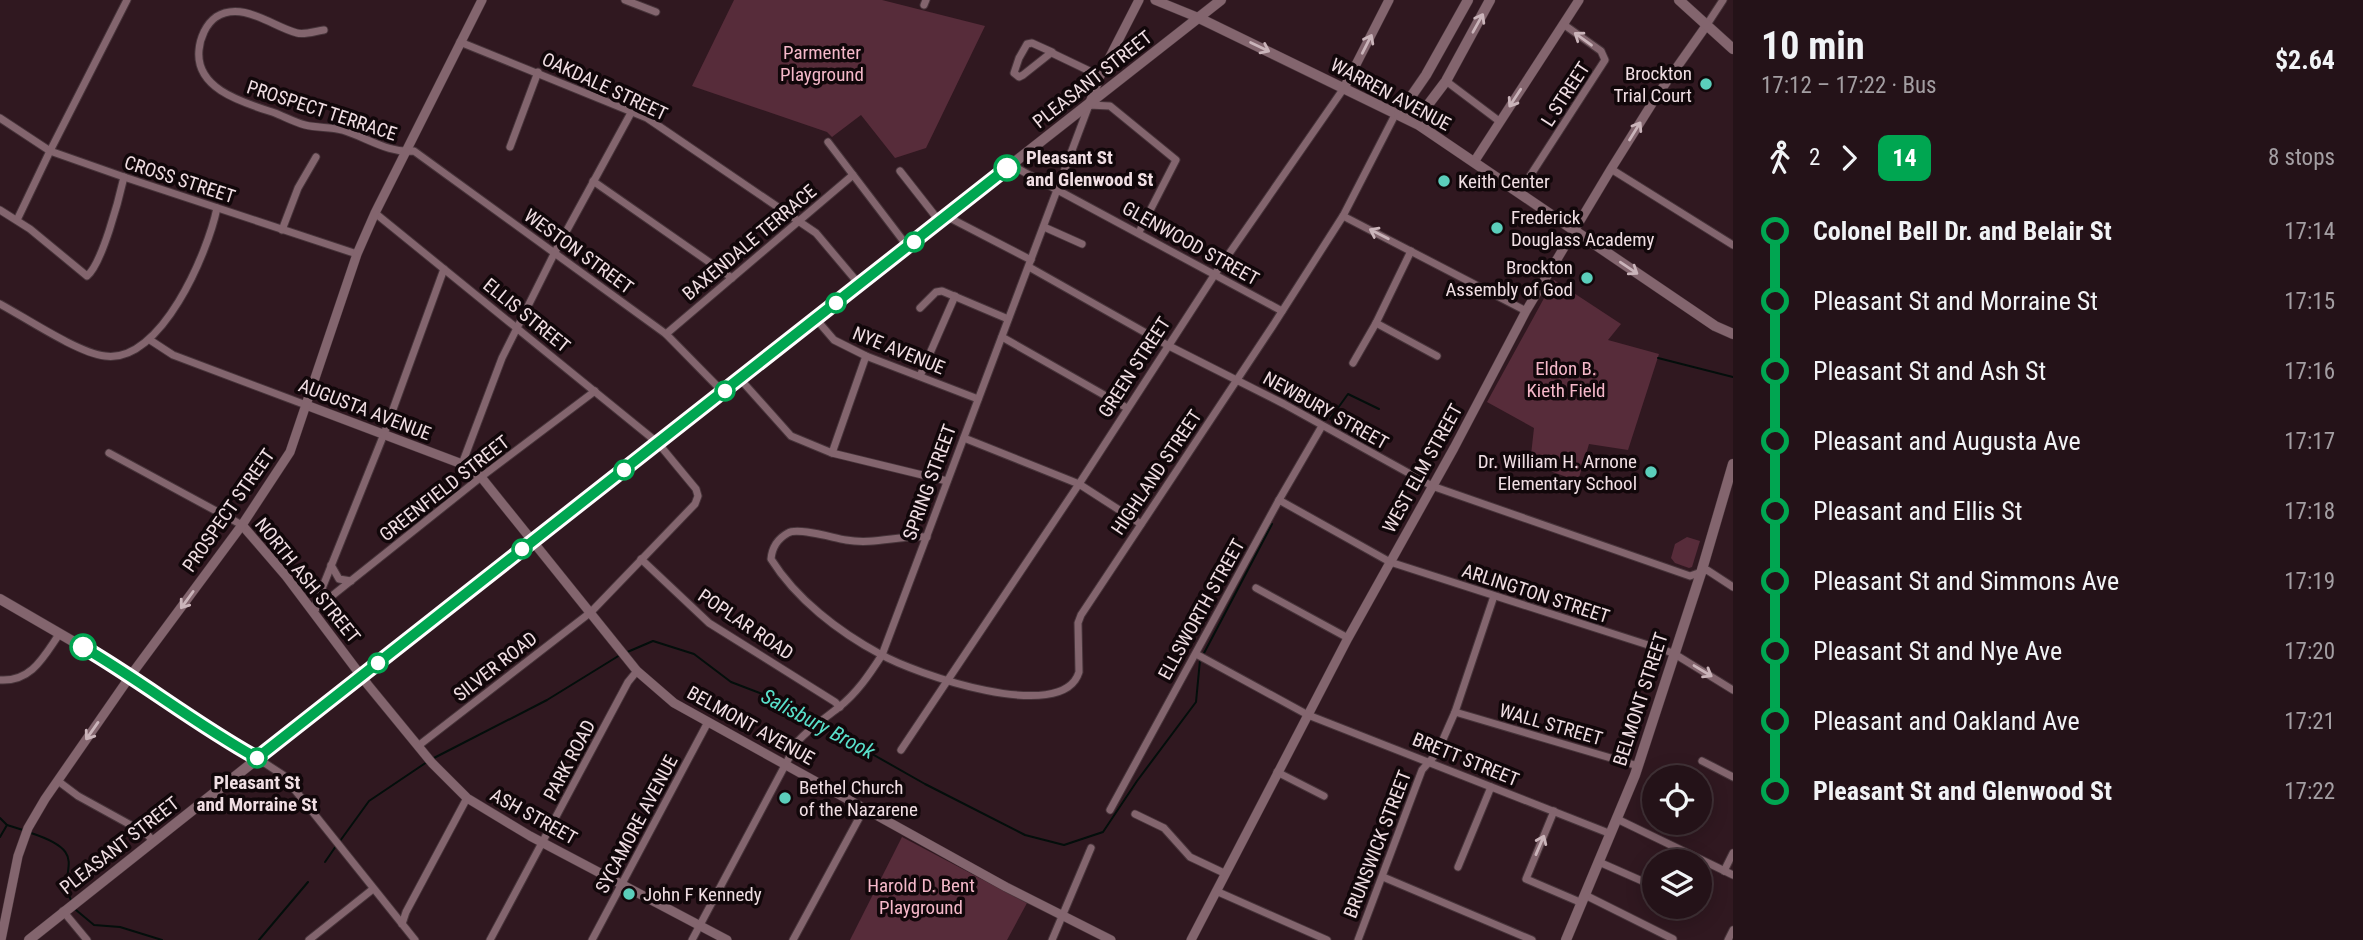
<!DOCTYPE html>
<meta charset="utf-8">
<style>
:root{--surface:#241218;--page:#2c1b21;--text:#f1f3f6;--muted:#a39ea2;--line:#413237}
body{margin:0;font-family:"Roboto Condensed",sans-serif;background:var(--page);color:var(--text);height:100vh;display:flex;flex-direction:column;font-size:26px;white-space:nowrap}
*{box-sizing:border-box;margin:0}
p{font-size:23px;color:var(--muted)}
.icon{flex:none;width:38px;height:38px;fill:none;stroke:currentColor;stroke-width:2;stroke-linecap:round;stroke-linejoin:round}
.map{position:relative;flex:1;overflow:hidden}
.drawer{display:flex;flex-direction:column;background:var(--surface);width:630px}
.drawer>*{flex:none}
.badge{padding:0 14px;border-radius:10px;font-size:24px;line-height:46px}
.controls{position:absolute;left:1642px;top:765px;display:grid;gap:14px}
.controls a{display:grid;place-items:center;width:70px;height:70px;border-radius:50%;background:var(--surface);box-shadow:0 4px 18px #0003,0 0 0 2px var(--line);font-size:35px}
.map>.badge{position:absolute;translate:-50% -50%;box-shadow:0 0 0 4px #fff}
.legs{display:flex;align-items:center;gap:10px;height:77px;padding:0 28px;font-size:23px}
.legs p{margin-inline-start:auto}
.headline{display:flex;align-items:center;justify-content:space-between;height:119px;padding:0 28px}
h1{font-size:38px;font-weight:700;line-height:52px}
ul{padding:0 28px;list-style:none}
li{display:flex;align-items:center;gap:24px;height:70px;font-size:26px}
li i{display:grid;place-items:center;width:10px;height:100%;margin:0 9px;background:currentColor}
li i::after{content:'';width:18px;height:18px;margin:-9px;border:5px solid;border-radius:50%;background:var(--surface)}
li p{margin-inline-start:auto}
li:first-child i{background:linear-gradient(#0000 50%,currentColor 0)}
li:last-child i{background:linear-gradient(currentColor 50%,#0000 0)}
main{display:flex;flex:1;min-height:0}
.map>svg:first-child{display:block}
.green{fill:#572c3a}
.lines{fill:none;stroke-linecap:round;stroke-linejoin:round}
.stream{stroke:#030e0b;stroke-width:2}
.minor-casing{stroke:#47343a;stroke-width:9}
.tertiary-casing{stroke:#47343a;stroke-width:10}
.secondary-casing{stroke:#47343a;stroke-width:11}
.minor{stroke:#83656e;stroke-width:7}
.tertiary{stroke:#83656e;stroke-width:9}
.secondary{stroke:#83656e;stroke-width:10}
.oneway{stroke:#cab4ba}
.line-1-casing{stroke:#fff;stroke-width:16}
.line-1{stroke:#00a651;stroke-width:10}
.poi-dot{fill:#5bcebb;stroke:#11070a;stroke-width:2.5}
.stop-1-dot{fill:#fff;stroke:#00a651;stroke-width:3.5}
.labels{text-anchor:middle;stroke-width:7;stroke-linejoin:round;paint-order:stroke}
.park-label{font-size:19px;fill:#f5b8c9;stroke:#11070a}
.poi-label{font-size:19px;fill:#f0dee3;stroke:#11070a;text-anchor:start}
.street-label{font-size:19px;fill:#f0dee3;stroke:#11070a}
.stop-label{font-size:19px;font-weight:bold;fill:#f0dee3;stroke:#11070a;text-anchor:start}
.water-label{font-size:21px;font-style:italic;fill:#59e0cb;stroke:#11070a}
</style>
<main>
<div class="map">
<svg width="1733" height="940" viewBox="0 0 1733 940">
<rect width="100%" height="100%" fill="#301820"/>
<g class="green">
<path d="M734,0H882L985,26L926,148L895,158L861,115L832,137L827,132L692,86Z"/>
<path d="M1554,280L1621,324L1608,340L1659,354L1628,450L1589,444L1578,481L1530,464L1534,428L1487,402Z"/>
<path d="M1687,537L1700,541L1692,567L1689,568L1675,563L1671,558L1675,544Z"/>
<path d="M902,837L1027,903L1007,940H850Z"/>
</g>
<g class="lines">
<g class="stream">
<path d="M1658,358L1733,377"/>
<path d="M1330,419L1348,394L1379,409"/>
<path d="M625,653L653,641L694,654L731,682L765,695L813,721"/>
<path d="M1203,655L1272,524"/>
<path d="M821,725L925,784L1025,835L1064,845L1103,832L1137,781L1196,702L1200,660"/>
<path d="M432,759L547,700L620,655"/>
<path d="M0,818L7,825"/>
<path d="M31,833C95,854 54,870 72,902"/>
<path d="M0,837L7,825L23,830"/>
<path d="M340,841L369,801L427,762"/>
<path d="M325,862L336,846"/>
<path d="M76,910L94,925L120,927L162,940"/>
<path d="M259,940L308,882"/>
</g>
<g class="minor-casing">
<g id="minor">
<path d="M625,0L656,12"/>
<path d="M924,5L926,0"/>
<path d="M1706,26L1723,0"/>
<path d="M324,30C316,31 305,35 297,33C273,27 242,0 216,17C206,24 200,38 199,50C195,90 245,103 275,113C285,117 294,122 305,125C317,128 330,127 342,130C366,137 389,154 414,151L666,334L723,392"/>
<path d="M460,42L647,118L816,233L859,284"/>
<path d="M1052,52L1023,75L1019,77L1014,73L1019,58L1027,44L1032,43L1052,52L1054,54L1100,76"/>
<path d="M1446,81L1499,121"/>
<path d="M0,118L50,151L124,177L357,254"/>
<path d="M828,142L908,247"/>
<path d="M510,147L538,72"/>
<path d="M1011,165L1282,311"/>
<path d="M1611,169L1733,245"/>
<path d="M900,171L940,222"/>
<path d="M593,181L732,278"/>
<path d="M1519,193L1605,60L1601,51L1563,24"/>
<path d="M0,210L30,229L87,276C102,264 119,199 124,177"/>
<path d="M375,213L658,443L696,489L698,496L695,504L591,612L418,746"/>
<path d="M946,216L1031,260"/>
<path d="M1343,216L1526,311"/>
<path d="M17,220L50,151L127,0"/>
<path d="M1044,227L1082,244"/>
<path d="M282,230L298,188L316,157"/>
<path d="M1029,267L1169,346L1284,404L1432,486L1690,576L1707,570L1733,587"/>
<path d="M0,304C26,318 78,353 105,356C161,364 208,252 217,208"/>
<path d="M920,308L936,292L942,291L1008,319"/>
<path d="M816,319L834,340L866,356L978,399"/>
<path d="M1376,323L1437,356"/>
<path d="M666,334L853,175"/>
<path d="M1002,337L1127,408"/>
<path d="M150,340L173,355L306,405"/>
<path d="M1353,363L1376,323L1411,251"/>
<path d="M920,376L955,296"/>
<path d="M740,379L791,436L832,453L947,481"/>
<path d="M964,438L1079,484L1141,524"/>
<path d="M109,453L242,525"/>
<path d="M832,453L866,356"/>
<path d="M462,464L502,358L555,252L632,111"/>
<path d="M1279,500L1390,562L1673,653L1733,690"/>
<path d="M927,537C900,535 874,545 846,540C833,538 798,527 788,533C777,539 772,548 771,559C796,599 839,632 880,654C913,673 1063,726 1079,672L1078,623L1081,615L1272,327L1343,216L1396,113"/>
<path d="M641,559L709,623L835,702L840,707"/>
<path d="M331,565L339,579L351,581"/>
<path d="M1256,588L1348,638"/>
<path d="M313,611L384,434L444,269"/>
<path d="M313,611L481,477L595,391"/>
<path d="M1196,654L1308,715L1611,834"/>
<path d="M0,680C32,682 44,656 60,633"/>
<path d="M1455,712L1638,766"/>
<path d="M901,750L1079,484L1215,274L1344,88"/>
<path d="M257,758L283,775L415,940"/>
<path d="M1702,761L1733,777"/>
<path d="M1277,772L1324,796"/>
<path d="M58,781L78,796L147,834L152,840"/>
<path d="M1110,810L1279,500L1322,426"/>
<path d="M1554,811L1526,879L1582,903"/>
<path d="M1135,814L1164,828L1190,857L1224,873"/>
<path d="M1617,819L1733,875"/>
<path d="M1599,862L1649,884"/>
<path d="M1458,867L1491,787"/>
<path d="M1724,871L1733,853"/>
<path d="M1383,877L1532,940"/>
<path d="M1216,891L1327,940"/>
<path d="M1585,895L1673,939"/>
<path d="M63,911L87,940"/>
<path d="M402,924L406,912L467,798"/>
<path d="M309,940L373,889"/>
<path d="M490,940L628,682L637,671"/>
<path d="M592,940L708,722"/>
<path d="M692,940L798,741C810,728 824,719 838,708C857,693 869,675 882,655L1089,105L1110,106L1176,160L1139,232"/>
<path d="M793,940L864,809"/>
<path d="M1052,940L1091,848"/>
<path d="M1358,940L1422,770L1437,753L1455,712L1494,596"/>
<path d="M1728,940L1733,930"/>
</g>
</g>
<g class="tertiary-casing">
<g id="tertiary">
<path d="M1155,0L1199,18"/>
<path d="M1344,88L1389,0"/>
<path d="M1089,105L1100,76L1139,0"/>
<path d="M1474,162L1579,0"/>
<path d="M306,405L462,464L481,477L637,671L674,703L1006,887L1111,940"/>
<path d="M242,525L286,576L368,685L432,763L467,798L530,836L727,940"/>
<path d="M1,940L18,856L28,828L45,799L131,675L242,525L290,452L357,254L375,213L482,0"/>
<path d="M1191,940L1348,638L1454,448L1526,311L1611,169L1658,94L1706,26"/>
</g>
</g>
<g class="secondary-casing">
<g id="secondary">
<path d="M1679,0L1733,49"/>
<path d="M1199,18L1419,125L1715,326L1733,334"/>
<path d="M1399,114L1426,75L1468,0"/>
<path d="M1415,122L1446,81L1490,0"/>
<path d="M0,599L131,675L224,739L257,758"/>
<path d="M29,940L533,540L1221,0"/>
<path d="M1566,940L1635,775L1701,573L1733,464"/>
</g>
</g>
<use href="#minor" class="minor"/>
<use href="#tertiary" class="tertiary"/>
<use href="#secondary" class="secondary"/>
</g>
<defs><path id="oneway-shaft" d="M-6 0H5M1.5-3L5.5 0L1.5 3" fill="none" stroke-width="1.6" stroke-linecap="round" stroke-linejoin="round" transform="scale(1.75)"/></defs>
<g class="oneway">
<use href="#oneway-shaft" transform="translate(1478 23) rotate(-61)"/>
<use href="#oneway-shaft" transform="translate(1583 39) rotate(-144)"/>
<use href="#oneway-shaft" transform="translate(1367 44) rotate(-63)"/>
<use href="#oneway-shaft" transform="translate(1260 47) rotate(26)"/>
<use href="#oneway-shaft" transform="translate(1515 98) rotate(123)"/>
<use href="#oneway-shaft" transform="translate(1635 131) rotate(-58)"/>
<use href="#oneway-shaft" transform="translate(1379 234) rotate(-153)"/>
<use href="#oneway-shaft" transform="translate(1629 268) rotate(34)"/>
<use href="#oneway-shaft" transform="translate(187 600) rotate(126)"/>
<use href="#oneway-shaft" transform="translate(1703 671) rotate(31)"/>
<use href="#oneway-shaft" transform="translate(92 731) rotate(125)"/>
<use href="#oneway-shaft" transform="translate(1540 845) rotate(-67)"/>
</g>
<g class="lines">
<g class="line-1-casing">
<path id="line-1" d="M83,647C143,682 197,725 257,758L1007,168"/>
</g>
<use href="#line-1" class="line-1"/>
</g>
<g class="poi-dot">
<circle cx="1706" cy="84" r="7"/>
<circle cx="1444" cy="181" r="7"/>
<circle cx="1497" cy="228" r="7"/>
<circle cx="1587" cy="278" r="7"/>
<circle cx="1651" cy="472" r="7"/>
<circle cx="785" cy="798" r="7"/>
<circle cx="629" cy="894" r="7"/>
</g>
<g class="stop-1-dot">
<circle cx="1007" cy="168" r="12"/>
<circle cx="914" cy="242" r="9"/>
<circle cx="836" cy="303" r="9"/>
<circle cx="725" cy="391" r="9"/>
<circle cx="624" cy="470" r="9"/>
<circle cx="522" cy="549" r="9"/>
<circle cx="83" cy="647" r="12"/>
<circle cx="378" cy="663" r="9"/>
<circle cx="257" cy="758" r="9"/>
</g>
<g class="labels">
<g class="park-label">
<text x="822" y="59">Parmenter<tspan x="822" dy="22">Playground</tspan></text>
<text x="1566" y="375">Eldon B.<tspan x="1566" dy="22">Kieth Field</tspan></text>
<text x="921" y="892">Harold D. Bent<tspan x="921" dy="22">Playground</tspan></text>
</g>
<g class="poi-label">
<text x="1692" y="80" text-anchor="end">Brockton<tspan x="1692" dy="22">Trial Court</tspan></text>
<text x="1458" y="188">Keith Center</text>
<text x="1511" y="224">Frederick<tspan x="1511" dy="22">Douglass Academy</tspan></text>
<text x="1573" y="274" text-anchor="end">Brockton<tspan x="1573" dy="22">Assembly of God</tspan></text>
<text x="1637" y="468" text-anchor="end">Dr. William H. Arnone<tspan x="1637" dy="22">Elementary School</tspan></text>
<text x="799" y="794">Bethel Church<tspan x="799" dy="22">of the Nazarene</tspan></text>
<text x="643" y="901">John F Kennedy</text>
</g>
<g class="street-label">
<text transform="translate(1092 79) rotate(-38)" y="7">PLEASANT STREET</text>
<text transform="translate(605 86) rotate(25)" y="7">OAKDALE STREET</text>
<text transform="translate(1391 94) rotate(28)" y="7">WARREN AVENUE</text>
<text transform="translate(1565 94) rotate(-57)" y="7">L STREET</text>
<text transform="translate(322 110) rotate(18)" y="7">PROSPECT TERRACE</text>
<text transform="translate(180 179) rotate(18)" y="7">CROSS STREET</text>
<text transform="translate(749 242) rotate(-40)" y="7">BAXENDALE TERRACE</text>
<text transform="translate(1191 243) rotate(29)" y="7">GLENWOOD STREET</text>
<text transform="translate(579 251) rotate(36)" y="7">WESTON STREET</text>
<text transform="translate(527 315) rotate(39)" y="7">ELLIS STREET</text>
<text transform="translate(899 350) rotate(22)" y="7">NYE AVENUE</text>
<text transform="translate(1134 367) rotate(-57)" y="7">GREEN STREET</text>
<text transform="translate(365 409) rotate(21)" y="7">AUGUSTA AVENUE</text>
<text transform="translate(1326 410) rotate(29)" y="7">NEWBURY STREET</text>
<text transform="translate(1422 468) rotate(-61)" y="7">WEST ELM STREET</text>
<text transform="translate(1156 472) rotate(-56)" y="7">HIGHLAND STREET</text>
<text transform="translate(929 482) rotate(-70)" y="7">SPRING STREET</text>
<text transform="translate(444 488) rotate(-38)" y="7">GREENFIELD STREET</text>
<text transform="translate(228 510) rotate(-55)" y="7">PROSPECT STREET</text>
<text transform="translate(308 580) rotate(51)" y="7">NORTH ASH STREET</text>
<text transform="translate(1536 593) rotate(18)" y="7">ARLINGTON STREET</text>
<text transform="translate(1201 609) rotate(-61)" y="7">ELLSWORTH STREET</text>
<text transform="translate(746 624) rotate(34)" y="7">POPLAR ROAD</text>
<text transform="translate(495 666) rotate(-38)" y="7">SILVER ROAD</text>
<text transform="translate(1640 699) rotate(-72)" y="7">BELMONT STREET</text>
<text transform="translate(1551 724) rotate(16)" y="7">WALL STREET</text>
<text transform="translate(751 725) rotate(29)" y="7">BELMONT AVENUE</text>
<text transform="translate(1466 759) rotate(22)" y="7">BRETT STREET</text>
<text transform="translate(569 760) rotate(-62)" y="7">PARK ROAD</text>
<text transform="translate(534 816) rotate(29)" y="7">ASH STREET</text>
<text transform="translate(636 824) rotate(-62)" y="7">SYCAMORE AVENUE</text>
<text transform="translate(1377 844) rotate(-69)" y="7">BRUNSWICK STREET</text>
<text transform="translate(119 845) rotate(-38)" y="7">PLEASANT STREET</text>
</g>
<g class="stop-label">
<text x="1026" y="164">Pleasant St<tspan x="1026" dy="22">and Glenwood St</tspan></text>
<text x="257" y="789" text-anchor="middle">Pleasant St<tspan x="257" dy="22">and Morraine St</tspan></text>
</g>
<g class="water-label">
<text transform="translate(818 724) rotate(28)" y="7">Salisbury Brook</text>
</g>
</g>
</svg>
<div class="controls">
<a><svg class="icon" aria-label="locate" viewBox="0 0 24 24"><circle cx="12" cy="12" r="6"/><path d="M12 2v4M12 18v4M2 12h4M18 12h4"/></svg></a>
<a><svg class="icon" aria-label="layers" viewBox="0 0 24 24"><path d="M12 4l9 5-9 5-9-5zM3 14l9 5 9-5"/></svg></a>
</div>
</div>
<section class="drawer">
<div class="headline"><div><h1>10 min</h1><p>17:12 – 17:22 · Bus</p></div><b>$2.64</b></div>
<div class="legs"><svg class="icon" aria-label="walk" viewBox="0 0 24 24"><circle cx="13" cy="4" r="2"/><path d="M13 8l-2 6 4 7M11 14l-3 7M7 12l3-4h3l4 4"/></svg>2<svg class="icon" aria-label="forward" viewBox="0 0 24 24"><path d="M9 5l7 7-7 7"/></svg><b class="badge" style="background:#00a651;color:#fff">14</b><p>8 stops</p></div>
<ul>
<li><i style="color:#00a651"></i><b>Colonel Bell Dr. and Belair St</b><p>17:14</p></li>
<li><i style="color:#00a651"></i><span>Pleasant St and Morraine St</span><p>17:15</p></li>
<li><i style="color:#00a651"></i><span>Pleasant St and Ash St</span><p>17:16</p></li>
<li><i style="color:#00a651"></i><span>Pleasant and Augusta Ave</span><p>17:17</p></li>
<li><i style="color:#00a651"></i><span>Pleasant and Ellis St</span><p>17:18</p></li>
<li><i style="color:#00a651"></i><span>Pleasant St and Simmons Ave</span><p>17:19</p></li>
<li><i style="color:#00a651"></i><span>Pleasant St and Nye Ave</span><p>17:20</p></li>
<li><i style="color:#00a651"></i><span>Pleasant and Oakland Ave</span><p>17:21</p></li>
<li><i style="color:#00a651"></i><b>Pleasant St and Glenwood St</b><p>17:22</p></li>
</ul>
</section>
</main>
